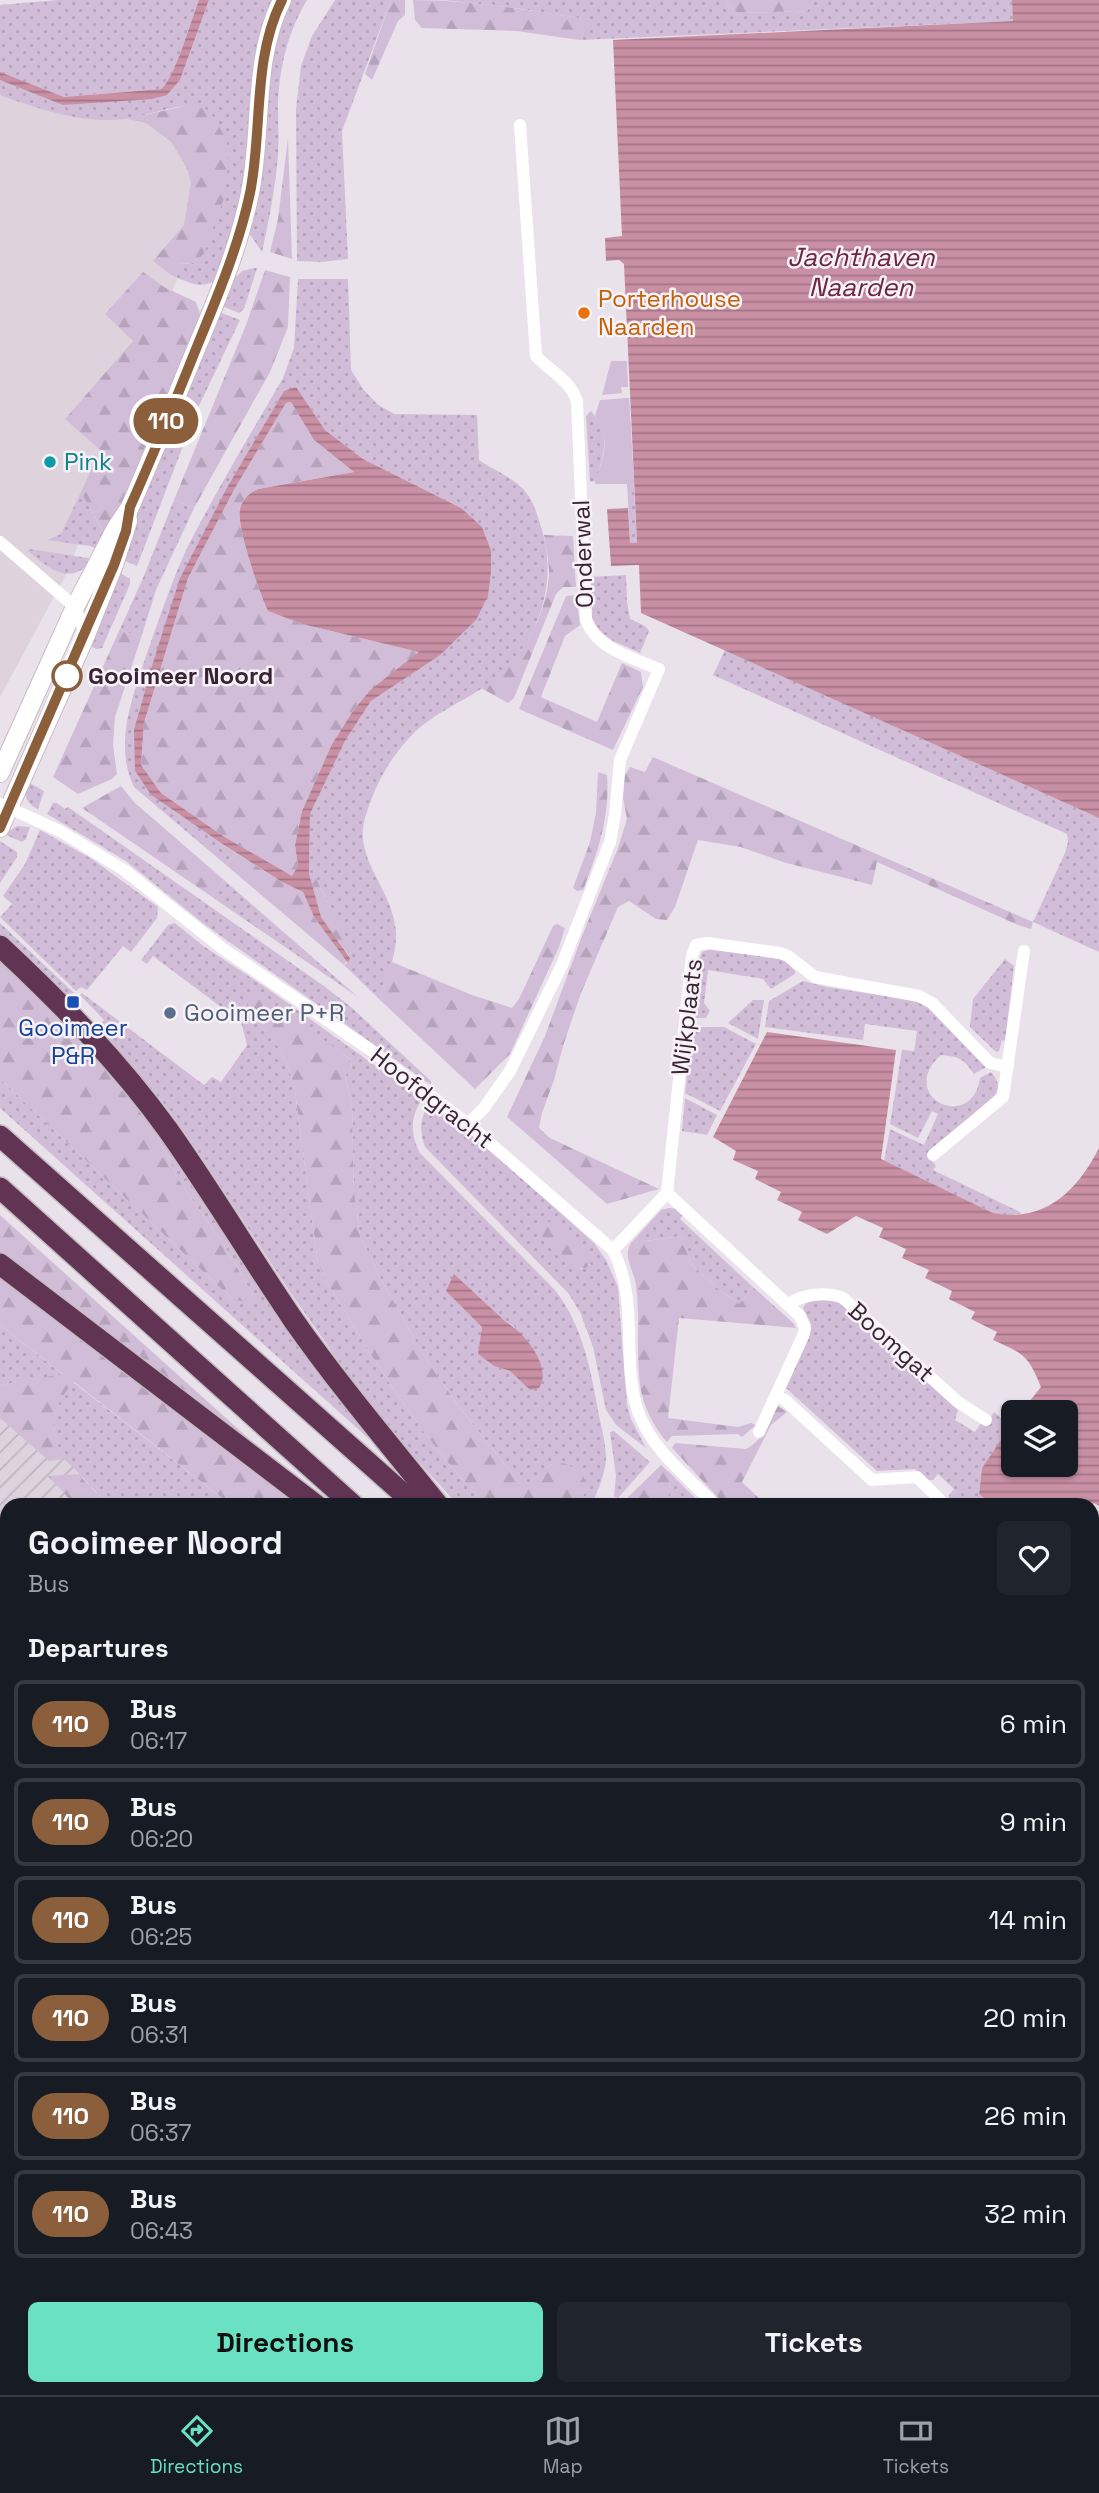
<!DOCTYPE html>
<style>
:root{--surface:#171b24;--page:#20242c;--text:#f1f3f6;--muted:#9ea1a6;--line:#363941;--accent:#69e1c2}
body{margin:0;font-family:"Space Grotesk",sans-serif;background:var(--page);color:var(--text);height:100vh;display:flex;flex-direction:column;font-size:26px;white-space:nowrap}
*{box-sizing:border-box;margin:0}
p{font-size:23px;color:var(--muted)}
.icon{flex:none;width:38px;height:38px;fill:none;stroke:currentColor;stroke-width:2;stroke-linecap:round;stroke-linejoin:round}
.map{position:relative;flex:1;overflow:hidden}
.panel{position:absolute;left:0px;top:1498px;width:1099px;height:898px;display:flex;flex-direction:column;background:var(--surface);border-radius:21px 21px 0 0;box-shadow:0 2px 5px #0004}
.panel>*{flex:none}
.badge{padding:0 14px;border-radius:23px;font-size:24px;line-height:46px}
.buttons{position:absolute;left:1001px;top:1400px;display:grid;gap:14px}
.buttons a{display:grid;place-items:center;width:77px;height:77px;border-radius:10px;background:var(--surface);box-shadow:0 2px 5px #0004;font-size:35px}
.map>.badge{position:absolute;translate:-50% -50%;box-shadow:0 0 0 4px #fff}
h2{padding:0 28px;font-size:26px;line-height:63px}
.round{display:grid;place-items:center;flex:none;width:74px;height:74px;border-radius:10px;background:var(--page)}
.overview{display:flex;align-items:center;justify-content:space-between;height:119px;padding:0 28px}
h1{font-size:33px;font-weight:700;line-height:52px}
.primary-button{display:flex;gap:14px;margin-top:auto;padding:14px 28px}
.primary-button a{flex:1;height:80px;border-radius:10px;background:var(--accent);color:#111;font-size:28px;font-weight:700;line-height:80px;text-align:center}
.primary-button a+a{background:var(--page);color:var(--text)}
ul{padding:0;list-style:none}
li{display:flex;align-items:center;gap:21px;height:88px;margin:0 14px 10px;padding:0 14px;border:4px solid var(--line);border-radius:10px}
li div{flex:1}
li b{display:block;font-size:26px}
li em{font-style:normal}
li .badge{min-width:77px;font-weight:700;text-align:center}
.menu{display:flex;justify-content:space-around;align-items:center;height:98px;border-top:2px solid var(--line);background:var(--surface);font-size:19px;color:var(--muted)}
.menu a{display:grid;justify-items:center;gap:4px}
.menu .on{color:var(--accent)}
.map>svg:first-child{display:block}
.built{fill:#ded3dd}
.industrial{fill:url(#industrial-furrows)}
.grass{fill:url(#grass-dots);fill-rule:evenodd}
.forest{fill:url(#forest-firs)}
.green{fill:#d2bdd9}
.water{fill:url(#water-rules);fill-rule:evenodd}
.lines{fill:none;stroke-linecap:round;stroke-linejoin:round}
.secondary-casing{stroke:#c9b7c6;stroke-width:20}
.motorway-casing{stroke:#c4bdc2;stroke-width:24}
.minor{stroke:#fff;stroke-width:12}
.secondary{stroke:#fff;stroke-width:18}
.motorway{stroke:#623454;stroke-width:21}
.line-casing{stroke:#fff;stroke-width:16}
.line{stroke:#8b5e3c;stroke-width:10}
.food-dot{fill:#e8710a;stroke:#f7f2f7;stroke-width:2.5}
.culture-dot{fill:#0f9aa8;stroke:#f7f2f7;stroke-width:2.5}
.stop-dot{fill:#fff;stroke:#8b5e3c;stroke-width:3.5}
.transit-dot{fill:#1a4fb4;stroke:#f7f2f7;stroke-width:2.5}
.service-dot{fill:#5c6f8a;stroke:#f7f2f7;stroke-width:2.5}
.labels{text-anchor:middle;stroke-width:5;stroke-linejoin:round;paint-order:stroke}
.food-label{font-size:24px;fill:#c56008;stroke:#f7f2f7;text-anchor:start}
.culture-label{font-size:24px;fill:#0d838f;stroke:#f7f2f7;text-anchor:start}
.street-label{font-size:24px;fill:#392434;stroke:#f7f2f7}
.stop-label{font-size:24px;font-weight:bold;fill:#392434;stroke:#f7f2f7;text-anchor:start}
.service-label{font-size:24px;fill:#4e5e75;stroke:#f7f2f7;text-anchor:start}
.transit-label{font-size:24px;fill:#164399;stroke:#f7f2f7}
.water-label{font-size:26px;font-style:italic;fill:#6e263e;stroke:#f7f2f7}
</style>
<div class="map">
<svg width="1099" height="2395" viewBox="0 0 1099 2395">
<defs>
<pattern id="industrial-furrows" width="10" height="10" patternUnits="userSpaceOnUse" patternTransform="scale(1.75)"><rect width="10" height="10" fill="#ded3dd"/><path d="M-1 1l2-2M0 10L10 0M9 11l2-2" fill="none" stroke="#bfb5be"/></pattern>
<pattern id="grass-dots" width="8" height="8" patternUnits="userSpaceOnUse" patternTransform="scale(1.75)"><rect width="8" height="8" fill="#d2bdd9"/><path d="M2 2h.1M6 6h.1" fill="none" stroke="#b5a2bb" stroke-width="1.8" stroke-linecap="round"/></pattern>
<pattern id="forest-firs" width="22" height="20" patternUnits="userSpaceOnUse" patternTransform="scale(1.75)"><rect width="22" height="20" fill="#d2bdd9"/><path d="M5 1l3.5 6h-7zM16 11l3.5 6h-7z" fill="#b5a2bb"/></pattern>
<pattern id="water-rules" width="6" height="5" patternUnits="userSpaceOnUse" patternTransform="scale(1.75)"><rect width="6" height="5" fill="#c990a4"/><path d="M0 2.5h6" fill="none" stroke="#a47586"/></pattern>
</defs>
<rect width="100%" height="100%" fill="#eae2ea"/>
<path class="built" d="M0,64L160,122L211,187L69,569L0,697Z"/>
<path class="industrial" d="M0,1341L192,1505H7V2389H179L183,2395H0Z"/>
<g class="grass">
<path d="M58,0H199C191,20 175,78 161,89L64,97L0,72V5Z"/>
<path d="M209,0H276L243,197L217,280C200,290 187,282 171,275L177,264L193,263L204,254L185,106C165,108 146,116 126,119C82,124 43,110 2,96L0,94V80L63,105L167,95L180,80Z"/>
<path d="M290,0H307C288,32 280,65 278,102C278,120 279,139 278,156C275,189 269,221 262,252L249,233L254,213L266,88L273,44Z"/>
<path d="M335,0H391L342,131L348,259L321,262L297,261L296,109L301,66L312,36Z"/>
<path d="M443,0H726L727,5L738,13L807,11L814,0H1012L1014,21L579,40L591,20L515,8Z"/>
<path d="M254,268H257L244,309L239,313L222,306L234,275L237,276L242,271Z"/>
<path d="M298,279H348L351,370L363,389L377,404L394,414L477,415L479,460C492,469 512,477 523,489C533,499 537,514 541,527C560,583 537,647 490,683C465,701 433,713 411,736C389,759 374,787 365,818C353,859 393,889 396,932C397,955 387,977 379,999L344,965L348,963L350,955C341,935 325,886 309,873L310,814L345,741L371,701L439,656L461,508L363,459L325,430L296,388L284,391L229,484L154,659L135,771L151,795L236,853L226,865L134,787C113,743 133,696 147,653C160,617 172,579 189,544C218,488 251,433 283,378L294,348Z"/>
<path d="M219,312L240,320L196,412L137,566L121,559L146,489Z"/>
<path d="M623,398H629L637,543H630Z"/>
<path d="M591,411C612,437 604,451 596,481L590,482L586,416Z"/>
<path d="M81,492L106,537L99,550L90,546L47,540L61,534Z"/>
<path d="M174,500L194,508L156,590L141,638L120,629L143,578Z"/>
<path d="M29,549L88,558L93,560C69,587 50,569 28,551Z"/>
<path d="M117,571L130,579V584L102,648L96,649L89,645Z"/>
<path d="M626,575L627,602L630,619L645,626L649,631L640,653L613,641L592,625L590,577Z"/>
<path d="M725,650L1099,818V952L1033,922L1065,853L1068,842L1067,834L713,675Z"/>
<path d="M26,781L44,791L38,809C25,804 24,793 26,781Z"/>
<path d="M53,803H57L65,809L68,807L324,986L351,1007L431,1081V1085L204,924L126,861L47,814Z"/>
<path d="M17,826L30,827L26,839L22,842L4,834Z"/>
<path d="M40,830L92,859L158,907L157,918L131,952L123,946L87,990L81,987L76,991L0,917L12,904L3,896L25,864Z"/>
<path d="M0,841L17,852V857L0,883Z"/>
<path d="M224,880L358,997L212,897Z"/>
<path d="M0,923L74,993L69,997L0,939Z"/>
<path d="M175,923L202,945L268,989L422,1099C410,1118 410,1134 420,1153L554,1289C583,1325 591,1371 599,1416C602,1429 606,1445 606,1459C605,1474 598,1492 591,1505H574L585,1493L552,1464L527,1484H520L457,1404L424,1356L382,1281L360,1236L354,1190L352,1107L345,1076L352,1067L350,1060L339,1050L251,1015L281,1050L294,1084L318,1264C329,1288 344,1310 358,1333C395,1395 436,1452 485,1505H458L391,1432L351,1379L290,1292L192,1143L161,1100L97,1027L104,1020L80,995L82,993L204,1085L212,1077L221,1082L247,1045L241,1022L153,956L147,964L141,960L168,925ZM454,1275L506,1322L515,1327L510,1371L494,1366L479,1354L482,1327Z"/>
<path d="M712,949L779,959L785,961L795,971V974L771,989L763,979L708,970L704,1003L710,1011L706,1018H697L693,1012L699,960L702,952Z"/>
<path d="M0,951L123,1079L377,1446L0,1108V1079L232,1299L253,1295L225,1247L178,1179L152,1123L97,1059L5,966H0Z"/>
<path d="M1005,959L1014,966L1005,1041L1002,1040L999,1051L996,1052L970,1027L973,999Z"/>
<path d="M803,981L827,987L924,1002L986,1067L974,1074C963,1058 960,1057 941,1055C895,1096 972,1134 980,1078L991,1072C998,1080 1000,1086 995,1095L927,1155L936,1166L933,1170L1022,1213L1007,1216L993,1213L884,1161L890,1129L924,1145L938,1114L932,1111L918,1138L890,1124L902,1050L914,1051L917,1031L865,1024L863,1040L765,1027L769,1001Z"/>
<path d="M753,1000H764L758,1039L728,1023Z"/>
<path d="M698,1027H724L756,1044L720,1111L685,1093L692,1032Z"/>
<path d="M685,1098L717,1115L707,1135L682,1131Z"/>
<path d="M429,1104L467,1129L594,1243L606,1260L618,1287L627,1405L631,1419L646,1448L616,1425L606,1410L593,1347L580,1312L568,1293L425,1147C419,1131 420,1118 429,1104ZM555,1252L591,1264L582,1269L573,1266Z"/>
<path d="M669,1208L677,1209L683,1215L680,1219L753,1287L739,1304L718,1289L692,1265L681,1236L631,1243L661,1210Z"/>
<path d="M827,1300L841,1303L958,1410L955,1420L975,1432L981,1423L986,1425L994,1412L1011,1426L982,1468L979,1494L990,1503L987,1505H956L949,1499V1495L954,1489L938,1474L933,1480H928L915,1469L877,1471L786,1388L810,1335L811,1324L803,1308C807,1299 819,1301 827,1300Z"/>
<path d="M0,1325L64,1375L0,1385Z"/>
<path d="M73,1382L231,1505H108L80,1474L64,1459V1456C46,1429 52,1406 73,1382Z"/>
<path d="M614,1431L650,1462L618,1498L614,1496L616,1476L610,1432Z"/>
<path d="M671,1474L702,1505H667Z"/>
<path d="M1092,1586L1099,1591V1672L1092,1669Z"/>
<path d="M1092,2226L1099,2234V2274L1092,2267Z"/>
<path d="M519,2389H842L843,2395H519Z"/>
</g>
<g class="forest">
<path d="M391,0H405V15L398,21L372,80L365,74Z"/>
<path d="M413,0C473,0 533,11 592,20L579,40L517,31L422,28L415,20Z"/>
<path d="M726,0H814L807,11L738,13L727,5Z"/>
<path d="M189,105L206,109L215,119L227,141L229,154L225,195L204,254L193,263L177,264L171,275L153,261L184,225L191,182L186,166L171,142L146,123L127,119Z"/>
<path d="M288,138L292,259L270,252L278,219Z"/>
<path d="M265,270L290,277L288,327L270,372L194,508L174,500L246,325Z"/>
<path d="M143,272L164,287L196,302L201,317L138,471L106,537L81,492L100,450L65,419L133,341L105,314Z"/>
<path d="M291,402L314,440L354,472L258,489C250,493 242,499 240,508C236,525 260,595 268,611L302,624L420,652L370,690L353,711L332,744L302,811L295,845L298,866L292,877L223,836L161,793L141,766L144,723L188,578L235,488L286,403Z"/>
<path d="M544,535L573,536L576,587H563L556,594L514,698L508,703L481,688C519,665 546,619 549,574C549,561 546,547 544,535Z"/>
<path d="M576,595L580,625L565,636L541,697L597,722L622,663L641,672L643,687L613,750L519,709L566,596Z"/>
<path d="M120,629L141,638L115,717L113,745L117,774L112,779L78,794L53,777Z"/>
<path d="M653,757L1033,922L1031,929L1018,925L877,862L872,885L783,862L741,847L698,840L675,907L667,920L656,919L629,901L618,907L581,993L563,1046L554,1080L542,1113L539,1128L550,1138L659,1189L607,1204L507,1117L545,1036L582,936L618,848L627,819L623,798L625,775L630,767L645,772Z"/>
<path d="M598,772L607,775C610,815 599,849 585,885L583,890L577,891L573,888L590,842L596,813Z"/>
<path d="M121,786L135,803L224,880L212,897L82,808Z"/>
<path d="M236,853L282,882L303,892L314,917L347,961L344,965L226,865Z"/>
<path d="M309,873L315,877L349,943L350,957L321,918Z"/>
<path d="M557,924L565,928L559,947L510,1054L475,1089L379,999L392,962L472,995L512,1008L519,999L553,926Z"/>
<path d="M0,966H5L97,1059L152,1123L178,1179L225,1247L253,1295L248,1303L232,1299L0,1079Z"/>
<path d="M257,995L339,1050L350,1060L352,1067L345,1077L352,1107L354,1190L360,1236L382,1281L424,1356L457,1404L520,1484H527C552,1464 556,1452 584,1476L585,1493L574,1505H485C436,1452 395,1395 358,1333C344,1310 329,1288 318,1264L294,1084L281,1050L251,1015L247,1001Z"/>
<path d="M0,1215L266,1454L0,1253Z"/>
<path d="M551,1221L558,1223L591,1256L593,1260L586,1268C567,1271 551,1249 540,1234V1228Z"/>
<path d="M681,1236L692,1265L718,1289L739,1304L753,1287L792,1322L796,1328L679,1318L668,1418L738,1427L751,1423L756,1425L742,1437L738,1434L672,1436L667,1442C656,1430 648,1415 643,1399C634,1367 641,1319 636,1285C634,1270 622,1257 631,1243Z"/>
<path d="M0,1278L287,1496L298,1505H231L74,1382C52,1406 46,1429 64,1456V1459L49,1461L0,1418V1385L63,1374L0,1325Z"/>
<path d="M778,1406L787,1412L771,1425L742,1482L766,1505H725L672,1448L675,1443L746,1449C763,1440 769,1422 778,1406Z"/>
<path d="M661,1465L671,1474L667,1505H620Z"/>
<path d="M80,1474L82,1478L108,1505H75L48,1476Z"/>
<path d="M1092,1691L1099,1693V1781L1092,1782Z"/>
<path d="M1099,1802V1838L1092,1842V1803Z"/>
<path d="M1099,1844V1952L1092,1946V1849Z"/>
<path d="M1092,1958L1099,1965V2091L1092,2084Z"/>
<path d="M159,2389H210L216,2395H164Z"/>
</g>
<g class="green">
<path d="M611,361H627L628,387H621L622,393L602,395Z"/>
<path d="M629,398L634,484H595C603,454 612,444 595,416L600,400Z"/>
<path d="M210,2389H519V2395H216Z"/>
</g>
<g class="water">
<path d="M199,0H209L180,80L167,95L152,99L63,105L0,80V72L64,97L161,89C175,78 191,20 199,0Z"/>
<path d="M1012,0H1099V818L641,613L639,565L611,566L607,509L628,508L630,543H637L624,264L619,260L606,261L605,238L622,236L613,40L1013,21Z"/>
<path d="M296,387L325,430L363,459L461,508L482,527L491,551V571L488,596L476,620L439,656L371,701L345,741L310,814L309,873L321,917L350,958L348,963L314,917L303,892L282,882L221,843L151,795L135,771L134,730L154,659L180,578L229,484L284,391ZM291,402L314,440L354,472L258,489C250,493 242,499 240,509C236,525 260,595 268,611L302,624L419,652L370,690L353,711L332,744L302,811L295,845L298,866L292,876L223,836L161,793L141,765L144,723L188,578L235,488L286,403Z"/>
<path d="M767,1032L896,1050L881,1159L993,1213C1045,1223 1077,1191 1099,1148V1506L1094,1503L1092,1506L993,1505L979,1494L982,1468L1013,1422V1465H1066V1412H1021L1041,1387C1028,1355 1024,1354 993,1340L997,1332L971,1319L975,1312L949,1299L952,1291L925,1278L929,1270L902,1258L906,1249L879,1237L883,1228L856,1216L827,1234L798,1220L802,1212L777,1200L781,1192L755,1179L758,1171L733,1160L736,1151L713,1137Z"/>
<path d="M454,1274L506,1322C524,1332 553,1367 539,1388L530,1390L510,1371L494,1366L478,1354L482,1327L446,1291Z"/>
<path d="M1092,2267L1099,2274V2319L1092,2362V2303L1095,2281L1092,2277Z"/>
</g>
<g class="lines">
<g class="secondary-casing">
<g id="secondary">
<path d="M0,773L75,607L116,528L130,507C153,455 174,402 196,349C217,299 239,247 250,193C263,129 252,60 282,0"/>
<path d="M0,828L86,635L114,565L128,521"/>
</g>
</g>
<g class="motorway-casing">
<g id="motorway">
<path d="M0,946C61,1003 119,1062 168,1130C212,1192 251,1258 294,1321C339,1385 389,1444 438,1505"/>
<path d="M0,1136L416,1505"/>
<path d="M0,1188L353,1505"/>
<path d="M0,1264L316,1505"/>
<path d="M1092,2130L1099,2138"/>
<path d="M1092,2194L1099,2201"/>
</g>
</g>
<g class="minor">
<path d="M0,542L75,607L86,635"/>
<path d="M0,804L60,831L124,870L222,948L372,1051L468,1124L613,1250C640,1303 620,1363 639,1414C653,1451 689,1478 715,1505"/>
<path d="M468,1124L484,1108L510,1071L562,965L610,842L615,815L620,760L659,669C633,658 596,649 586,619L577,401C571,381 550,371 536,356L520,125"/>
<path d="M933,1155L1003,1097L1024,951"/>
<path d="M667,1193L800,1316L805,1328L803,1336L759,1432"/>
<path d="M613,1250L667,1193L692,956L696,945L707,943L780,953L788,956L815,977L919,996L932,1003L990,1063L1008,1067"/>
<path d="M788,1305C801,1294 827,1291 843,1298L958,1402L986,1420"/>
<path d="M776,1396L785,1400L872,1480L917,1477L945,1505"/>
<path d="M1092,1677L1099,1684"/>
<path d="M1092,1796L1099,1795"/>
<path d="M0,1832L7,1858"/>
<path d="M0,2281L7,2279"/>
</g>
<use href="#secondary" class="secondary"/>
<use href="#motorway" class="motorway"/>
</g>
<g class="lines">
<g class="line-casing">
<path id="line" d="M0,828L114,565L126,531L130,507C154,453 176,399 198,344C218,295 239,245 250,193C263,129 252,60 282,0"/>
</g>
<use href="#line" class="line"/>
</g>
<circle class="food-dot" cx="584" cy="313" r="7"/>
<circle class="culture-dot" cx="50" cy="462" r="7"/>
<circle class="stop-dot" cx="67" cy="676" r="14"/>
<rect class="transit-dot" x="66" y="995" width="14" height="14" rx="3.5"/>
<circle class="service-dot" cx="170" cy="1013" r="7"/>
<g class="labels">
<g class="food-label">
<text x="598" y="307">Porterhouse<tspan x="598" dy="28">Naarden</tspan></text>
</g>
<g class="culture-label">
<text x="64" y="470">Pink</text>
</g>
<g class="street-label">
<text transform="translate(583 554) rotate(-92)" y="8">Onderwal</text>
<text transform="translate(687 1017) rotate(-83)" y="8">Wijkplaats</text>
<text transform="translate(432 1098) rotate(38)" y="8">Hoofdgracht</text>
<text transform="translate(891 1342) rotate(42)" y="8">Boomgat</text>
</g>
<g class="stop-label">
<text x="88" y="684">Gooimeer Noord</text>
</g>
<g class="service-label">
<text x="184" y="1021">Gooimeer P+R</text>
</g>
<g class="transit-label">
<text x="73" y="1036">Gooimeer<tspan x="73" dy="28">P&amp;R</tspan></text>
</g>
<g class="water-label">
<text x="861" y="266">Jachthaven<tspan x="861" dy="30">Naarden</tspan></text>
</g>
</g>
</svg>
<div class="buttons">
<a><svg class="icon" aria-label="layers" viewBox="0 0 24 24"><path d="M12 4l9 5-9 5-9-5zM3 14l9 5 9-5"/></svg></a>
</div>
<b class="badge" style="left:166px;top:421px;background:#8b5e3c;color:#fff">110</b>
<section class="panel">
<div class="overview"><div><h1>Gooimeer Noord</h1><p>Bus</p></div><a class="round"><svg class="icon" aria-label="heart" viewBox="0 0 24 24"><path d="M12 20l-8-8c-3-5 5-10 8-4 3-6 11-1 8 4z"/></svg></a></div>
<h2>Departures</h2>
<ul>
<li><span class="badge" style="background:#8b5e3c;color:#fff">110</span><div><b>Bus</b><p>06:17</p></div><em>6 min</em></li>
<li><span class="badge" style="background:#8b5e3c;color:#fff">110</span><div><b>Bus</b><p>06:20</p></div><em>9 min</em></li>
<li><span class="badge" style="background:#8b5e3c;color:#fff">110</span><div><b>Bus</b><p>06:25</p></div><em>14 min</em></li>
<li><span class="badge" style="background:#8b5e3c;color:#fff">110</span><div><b>Bus</b><p>06:31</p></div><em>20 min</em></li>
<li><span class="badge" style="background:#8b5e3c;color:#fff">110</span><div><b>Bus</b><p>06:37</p></div><em>26 min</em></li>
<li><span class="badge" style="background:#8b5e3c;color:#fff">110</span><div><b>Bus</b><p>06:43</p></div><em>32 min</em></li>
</ul>
<div class="primary-button"><a>Directions</a><a>Tickets</a></div>
</section>
</div>
<nav class="menu">
<a class="on"><svg class="icon" aria-label="directions" viewBox="0 0 24 24"><path d="M12 3l9 9-9 9-9-9zM9 14v-3h6M13 9l2 2-2 2"/></svg>Directions</a>
<a><svg class="icon" aria-label="map" viewBox="0 0 24 24"><path d="M3 6l6-2 6 2 6-2v14l-6 2-6-2-6 2zM9 4v14M15 6v14"/></svg>Map</a>
<a><svg class="icon" aria-label="tickets" viewBox="0 0 24 24"><path d="M3 7h18v10H3zM15 7v10"/></svg>Tickets</a>
</nav>
